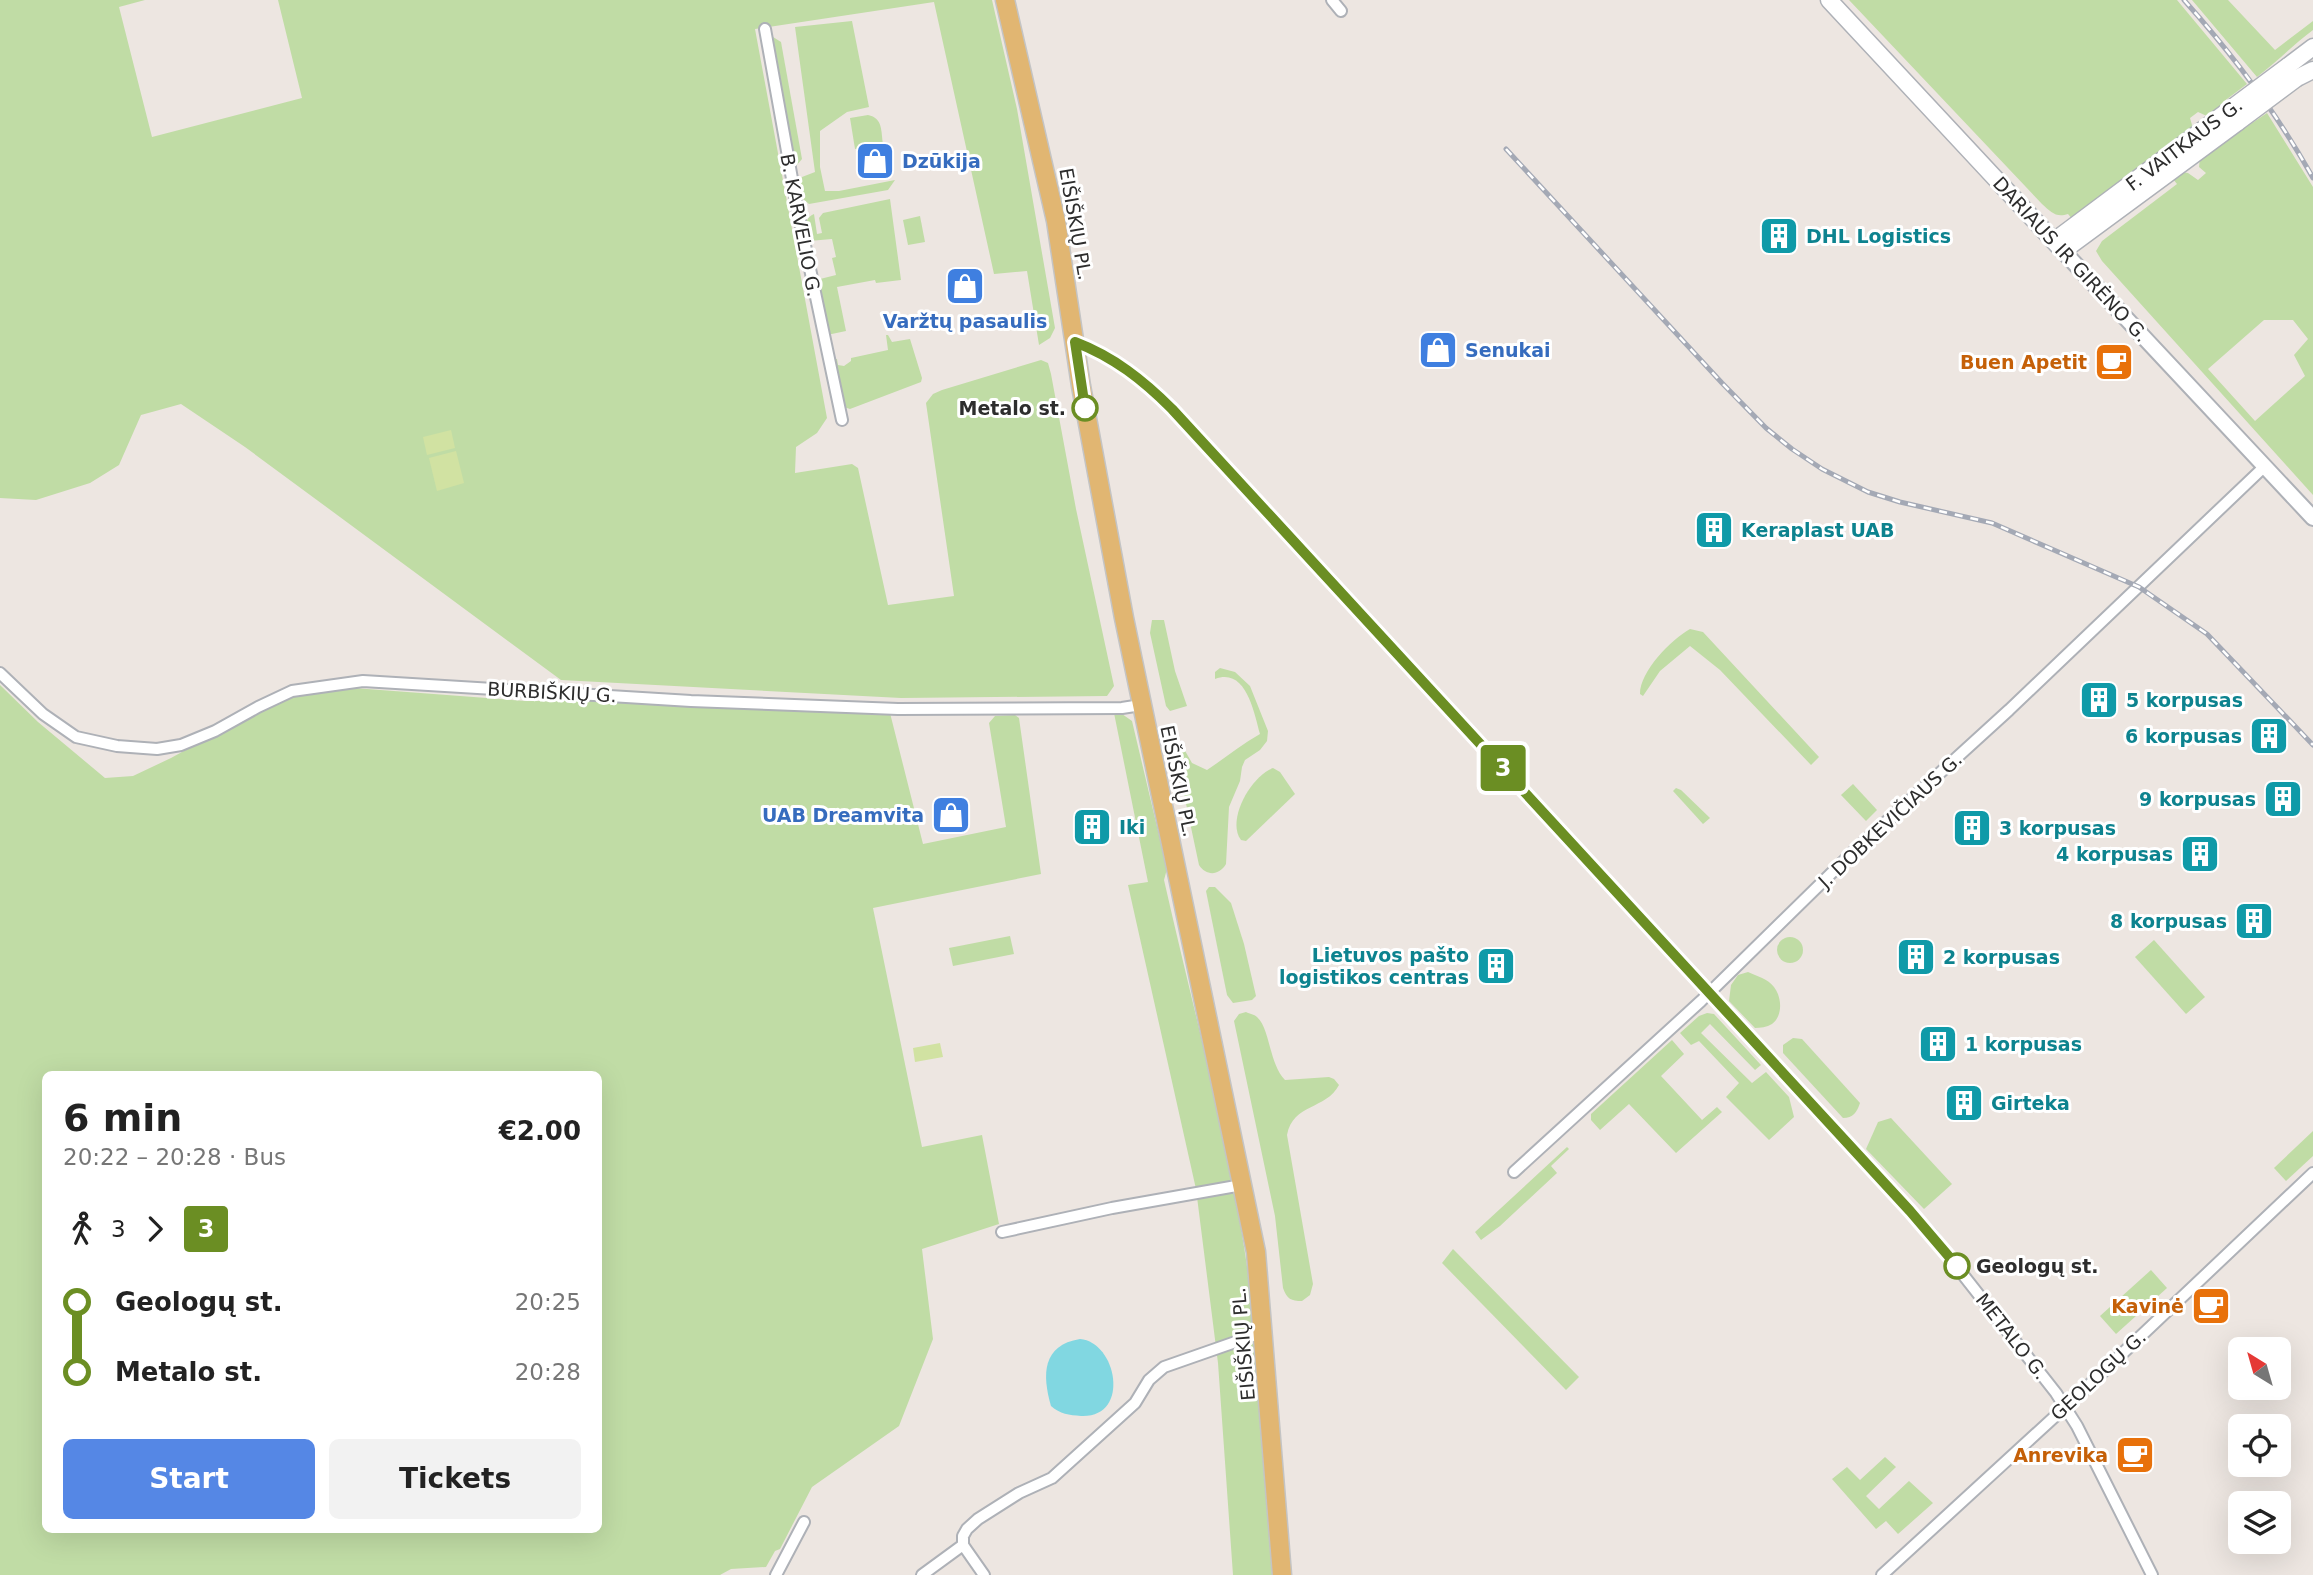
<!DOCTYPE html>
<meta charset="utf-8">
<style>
:root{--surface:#fff;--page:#f2f2f2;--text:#222;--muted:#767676;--accent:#5587e5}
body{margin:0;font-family:"DejaVu Sans",sans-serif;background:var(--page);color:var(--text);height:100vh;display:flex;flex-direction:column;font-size:26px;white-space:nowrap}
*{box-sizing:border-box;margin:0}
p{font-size:23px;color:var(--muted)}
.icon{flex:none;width:38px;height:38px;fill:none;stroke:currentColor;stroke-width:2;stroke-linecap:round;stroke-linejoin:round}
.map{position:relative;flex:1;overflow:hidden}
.side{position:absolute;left:42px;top:1071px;width:560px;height:462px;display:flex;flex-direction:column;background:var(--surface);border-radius:10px;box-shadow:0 7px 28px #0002}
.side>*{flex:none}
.badge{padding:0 14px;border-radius:5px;font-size:24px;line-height:46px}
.needle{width:46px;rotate:323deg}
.controls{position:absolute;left:2228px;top:1337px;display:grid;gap:14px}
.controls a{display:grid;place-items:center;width:63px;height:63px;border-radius:10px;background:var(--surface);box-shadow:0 7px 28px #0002;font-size:35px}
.map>.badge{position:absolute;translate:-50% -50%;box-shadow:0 0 0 4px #fff}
.legs{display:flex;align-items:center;gap:10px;height:77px;padding:0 21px;font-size:23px}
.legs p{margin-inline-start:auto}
.overview{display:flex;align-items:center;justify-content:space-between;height:119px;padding:0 21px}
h1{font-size:38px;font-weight:700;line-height:52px}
.button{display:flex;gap:14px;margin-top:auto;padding:14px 21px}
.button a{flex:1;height:80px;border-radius:10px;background:var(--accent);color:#fff;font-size:28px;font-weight:700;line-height:80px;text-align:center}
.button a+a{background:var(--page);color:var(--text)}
ul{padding:0 21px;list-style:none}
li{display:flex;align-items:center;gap:24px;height:70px;font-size:26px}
li i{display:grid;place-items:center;width:10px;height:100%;margin:0 9px;background:currentColor}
li i::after{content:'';width:18px;height:18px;margin:-9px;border:5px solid;border-radius:50%;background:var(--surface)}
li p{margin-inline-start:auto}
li:first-child i{background:linear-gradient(#0000 50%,currentColor 0)}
li:last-child i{background:linear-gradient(currentColor 50%,#0000 0)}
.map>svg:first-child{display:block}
.green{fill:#c0dca5;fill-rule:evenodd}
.pitch{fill:#d1e2a2}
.water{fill:#81d7e1}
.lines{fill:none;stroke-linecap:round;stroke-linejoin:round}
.minor-casing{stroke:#aeb1b7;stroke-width:14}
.tertiary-casing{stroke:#aeb1b7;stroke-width:18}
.secondary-casing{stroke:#aeb1b7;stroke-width:19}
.primary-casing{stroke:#c4c4c4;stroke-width:21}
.minor{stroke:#fff;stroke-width:10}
.tertiary{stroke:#fff;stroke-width:14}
.secondary{stroke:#fff;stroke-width:16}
.primary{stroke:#e1b672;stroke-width:18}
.rail-casing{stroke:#a4a9b5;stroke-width:5}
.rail{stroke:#fff;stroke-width:2.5;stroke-dasharray:8;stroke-linecap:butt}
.secondary-bridge-casing{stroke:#aeb1b7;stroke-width:19;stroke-linecap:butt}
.secondary-bridge{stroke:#fff;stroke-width:16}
.line-1-casing{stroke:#fff;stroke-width:16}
.line-1{stroke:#6b8e23;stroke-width:10}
.stop-1-dot{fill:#fff;stroke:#6b8e23;stroke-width:3.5}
.labels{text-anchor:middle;stroke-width:6;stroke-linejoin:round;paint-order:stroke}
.street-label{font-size:19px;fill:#2d2d2d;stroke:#fff}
.shop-label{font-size:19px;font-weight:bold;fill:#366cbe;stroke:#fff;text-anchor:start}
.culture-label{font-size:19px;font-weight:bold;fill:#0d838f;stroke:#fff;text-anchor:start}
.food-label{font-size:19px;font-weight:bold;fill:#c56008;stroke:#fff;text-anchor:end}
.stop-label{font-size:19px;font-weight:bold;fill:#2d2d2d;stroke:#fff;text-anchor:end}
</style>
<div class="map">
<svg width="2313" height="1575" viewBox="0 0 2313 1575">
<rect width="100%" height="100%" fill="#ede6e1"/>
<g class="green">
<path d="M0,0H145L119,7L152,137L302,98L278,0H992L1017,109L1055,328L1050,338L1039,345L1027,271L994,274L934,2L755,29L827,418L817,433L796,447L795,473L852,464L858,468L888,605L954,596L926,403L933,394L942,390L1041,360L1048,363L1051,374L1076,509L1114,686L1107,696L901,698L561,680L245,447L181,404L141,415L119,465L90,483L36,500L0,498Z"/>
<path d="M1849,0H2177L2247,84L2223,102L2225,105L2209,117L2198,112L2190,118L2192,125L2191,131L2073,220L2068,214C2056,218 2051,212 2042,204Z"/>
<path d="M2192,0H2228L2275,50L2313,21V30C2293,45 2277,62 2257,77Z"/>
<path d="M852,21L869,107L847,112L820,131V167L825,191H839L895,180L888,190L809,204L803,199L799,180L802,177L815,172L795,27Z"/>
<path d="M773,37L781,42L802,159L796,166Z"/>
<path d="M2267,113L2313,187V495L2102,261L2096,251L2102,241L2177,184L2173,179L2182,172L2188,173L2198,180L2206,173L2199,167L2200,158ZM2264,320H2293L2308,339L2294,355L2305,376L2255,421L2208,369Z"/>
<path d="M868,115C883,118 881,131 883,144L855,149L850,118Z"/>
<path d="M890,199L901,280L876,283L875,280L837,287L846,331L827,335L816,280L836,275L832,258L836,257L832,239L809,241C807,230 802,219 814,214L817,234L822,233L819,218L823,213Z"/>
<path d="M920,216L925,242L908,245L903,220Z"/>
<path d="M886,335H888L892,342L910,339L922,378L921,382L850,409L844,407L834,359H837L838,365L844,366L851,361V358L888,350Z"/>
<path d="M1152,620H1164L1175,671L1187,706L1170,711L1166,706L1150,633Z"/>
<path d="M1690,629L1703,632L1819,757L1811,765L1720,670L1690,646L1660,671L1643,696L1640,694C1640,671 1671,640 1690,629Z"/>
<path d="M1220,668L1235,672L1250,686L1268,731L1267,741L1260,750L1245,760L1242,767L1240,781L1229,807L1226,864C1219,876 1206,876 1199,865L1174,747L1176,745L1184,749L1192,763L1207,770C1225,758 1241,745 1260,734C1254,712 1246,667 1215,679V672Z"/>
<path d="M0,685L38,722L105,778L133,776L171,758L253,713L288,698L354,688L526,701H607L890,713L923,844L1006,827L989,723L995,716L1015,715L1019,718L1041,874L873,908L922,1147L982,1135L999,1224L922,1249L933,1339L899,1426L812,1487L780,1549L775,1551L766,1567L731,1569L720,1575H0ZM46,1074H598V1530H46Z"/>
<path d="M1114,713L1122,714L1132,721L1167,869L1164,880C1192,1004 1226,1128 1245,1253C1261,1359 1264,1468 1272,1575H1233L1218,1363L1196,1189L1128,885L1148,882Z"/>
<path d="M1273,768L1280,772L1295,794L1246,841L1241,840C1226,820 1251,776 1273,768Z"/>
<path d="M1853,784L1877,810L1866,821L1841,795Z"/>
<path d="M1676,788L1681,790L1710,818L1703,824L1673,791Z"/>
<path d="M1209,887H1215L1231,903L1244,944L1256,996L1252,1000L1233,1003L1227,995L1206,891Z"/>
<path d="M1010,936L1014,954L953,966L949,948Z"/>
<circle cx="1790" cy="950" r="13"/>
<path d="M2154,940L2205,997L2186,1014L2135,957Z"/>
<path d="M1748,972C1757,976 1768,979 1774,987C1782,997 1783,1016 1772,1024C1767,1027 1760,1028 1755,1028L1729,1001L1731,985L1738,975Z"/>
<path d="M1246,1012C1250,1014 1254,1014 1257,1017C1270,1028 1269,1064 1285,1080L1329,1077L1334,1079L1339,1085C1326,1110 1293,1103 1287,1135L1313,1284L1310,1295L1302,1301C1291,1301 1287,1299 1283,1288L1275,1216L1234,1021L1239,1014Z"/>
<path d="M1707,1013L1714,1014L1761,1065L1755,1070L1710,1024L1701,1033L1752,1083L1766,1072L1789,1097L1794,1117L1769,1140L1726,1097L1739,1083L1699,1041L1691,1045L1680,1033L1699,1016Z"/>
<path d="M1793,1038L1802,1039L1860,1103C1857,1112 1853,1118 1843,1118L1783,1053V1045Z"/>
<path d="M1672,1040L1684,1054L1661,1076L1702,1120L1717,1107L1722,1112L1676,1153L1629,1104L1600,1130L1591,1120V1114Z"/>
<path d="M1891,1118L1952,1184L1924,1209L1866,1149L1878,1122Z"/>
<path d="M2313,1131V1156L2286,1181L2274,1168Z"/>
<path d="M1567,1147L1569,1149L1551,1166L1557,1173L1500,1226L1481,1240L1475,1232Z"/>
<path d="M1453,1249L1579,1377L1566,1390L1442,1263Z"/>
<path d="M2151,1270L2167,1288L2116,1334L2100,1316Z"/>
<path d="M1885,1457L1896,1467L1866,1496L1879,1509L1909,1481L1933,1503L1898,1534L1886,1521L1876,1529L1832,1479L1847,1467L1860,1480Z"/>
</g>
<g class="pitch">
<path d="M451,430L455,448L427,455L423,437Z"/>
<path d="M456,451L464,483L437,491L429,458Z"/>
<path d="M940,1043L943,1057L915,1062L913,1048Z"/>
</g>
<path class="water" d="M1080,1339C1117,1342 1131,1418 1081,1416C1069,1415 1060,1414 1051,1406C1042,1375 1042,1345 1080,1339Z"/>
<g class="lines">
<g class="minor-casing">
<g id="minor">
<path d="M1332,0L1341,11"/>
<path d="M765,29L798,212L842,420"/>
<path d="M1075,342C1114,357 1143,380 1172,409L1931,1234L2056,1393L2077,1426L2152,1575"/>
<path d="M0,673L43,714L76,737L117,746L157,749L181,745L215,731L258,707L292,691L363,681L691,701L898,709L1122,708L1141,705"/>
<path d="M1514,1172L1701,1001L1852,853L2009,710L2265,466"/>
<path d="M1002,1232L1112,1208L1242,1185"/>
<path d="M963,1545V1536L967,1529L978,1519L1019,1493L1052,1478L1135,1403L1149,1380L1164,1367L1264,1332"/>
<path d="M776,1575L804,1522"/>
<path d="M922,1575L963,1545L984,1575"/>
<path d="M1882,1575L2087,1387L2313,1173"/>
</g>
</g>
<g class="tertiary-casing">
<path id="tertiary" d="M2063,251L2313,518"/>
</g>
<g class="secondary-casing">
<g id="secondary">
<path d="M1829,0L2063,251L2238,122"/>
<path d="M2288,66L2313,47"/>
<path d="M2297,78L2313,70"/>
<path d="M2054,241L2229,110"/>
</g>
</g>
<g class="primary-casing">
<path id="primary" d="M1005,0L1056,221L1081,386L1124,618L1256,1252L1282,1575"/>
</g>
<use href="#minor" class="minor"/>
<use href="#tertiary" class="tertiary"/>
<use href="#secondary" class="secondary"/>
<use href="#primary" class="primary"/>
<g class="rail-casing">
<g id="rail">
<path d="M2184,0C2234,56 2277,113 2313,178"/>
<path d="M1506,149L1722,383L1766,428L1792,449L1822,469L1868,492L1900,502L1992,523L2139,587L2207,634L2313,745"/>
</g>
</g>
<use href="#rail" class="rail"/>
<g class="secondary-bridge-casing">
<g id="secondary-bridge">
<path d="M2229,110L2288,66"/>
<path d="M2238,122L2297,78"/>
</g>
</g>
<use href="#secondary-bridge" class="secondary-bridge"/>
</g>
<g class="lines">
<g class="line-1-casing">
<path id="line-1" d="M1085,408L1075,342C1114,357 1143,380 1172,409L1910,1211L1957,1266"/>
</g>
<use href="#line-1" class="line-1"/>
</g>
<defs>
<g id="shop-square" transform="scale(2.0125)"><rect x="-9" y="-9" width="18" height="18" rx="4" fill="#3f7fe0" stroke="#fff"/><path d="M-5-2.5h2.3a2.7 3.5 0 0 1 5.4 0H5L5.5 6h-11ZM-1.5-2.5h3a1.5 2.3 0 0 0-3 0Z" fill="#fff"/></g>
<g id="building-square" transform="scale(2.0125)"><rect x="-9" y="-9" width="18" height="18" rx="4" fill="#0f9aa8" stroke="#fff"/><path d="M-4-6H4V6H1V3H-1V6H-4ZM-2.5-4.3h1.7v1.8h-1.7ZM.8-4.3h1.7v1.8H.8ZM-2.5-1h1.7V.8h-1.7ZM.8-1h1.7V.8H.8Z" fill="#fff"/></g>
<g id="cafe-square" transform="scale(2.0125)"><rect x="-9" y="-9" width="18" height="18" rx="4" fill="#e8710a" stroke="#fff"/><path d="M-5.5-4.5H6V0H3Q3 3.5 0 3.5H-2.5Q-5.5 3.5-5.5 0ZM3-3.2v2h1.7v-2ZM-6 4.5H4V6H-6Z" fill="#fff"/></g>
</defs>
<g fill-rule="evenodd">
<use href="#shop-square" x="875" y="161"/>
<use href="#building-square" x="1779" y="236"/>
<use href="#shop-square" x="965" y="286"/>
<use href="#shop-square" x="1438" y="350"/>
<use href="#cafe-square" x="2114" y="362"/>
<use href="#building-square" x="1714" y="530"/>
<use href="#building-square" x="2099" y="700"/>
<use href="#building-square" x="2269" y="736"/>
<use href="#building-square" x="2283" y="799"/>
<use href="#shop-square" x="951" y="815"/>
<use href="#building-square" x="1092" y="827"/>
<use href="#building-square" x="1972" y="828"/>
<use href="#building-square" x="2200" y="854"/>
<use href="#building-square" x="2254" y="921"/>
<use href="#building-square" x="1916" y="957"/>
<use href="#building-square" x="1496" y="966"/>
<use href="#building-square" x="1938" y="1044"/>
<use href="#building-square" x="1964" y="1103"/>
<use href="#cafe-square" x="2211" y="1306"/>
<use href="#cafe-square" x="2135" y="1455"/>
</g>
<g class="stop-1-dot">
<circle cx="1085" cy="408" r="12"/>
<circle cx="1957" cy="1266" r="12"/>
</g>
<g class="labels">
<g class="street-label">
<text transform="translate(2184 144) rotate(-37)" y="7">F. VAITKAUS G.</text>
<text transform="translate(1076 224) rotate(80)" y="7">EIŠIŠKIŲ PL.</text>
<text transform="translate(801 225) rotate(79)" y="7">B. KARVELIO G.</text>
<text transform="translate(2071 259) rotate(47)" y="7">DARIAUS IR GIRĖNO G.</text>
<text transform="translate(552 692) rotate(3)" y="7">BURBIŠKIŲ G.</text>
<text transform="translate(1179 781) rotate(78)" y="7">EIŠIŠKIŲ PL.</text>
<text transform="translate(1890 820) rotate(-43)" y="7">J. DOBKEVIČIAUS G.</text>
<text transform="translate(2012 1336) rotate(52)" y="7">METALO G.</text>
<text transform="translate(1243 1344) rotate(-95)" y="7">EIŠIŠKIŲ PL.</text>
<text transform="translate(2098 1375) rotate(-43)" y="7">GEOLOGŲ G.</text>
</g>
<g class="shop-label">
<text x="902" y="168">Dzūkija</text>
<text x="965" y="328" text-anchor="middle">Varžtų pasaulis</text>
<text x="1465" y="357">Senukai</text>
<text x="924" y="822" text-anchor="end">UAB Dreamvita</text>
</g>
<g class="culture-label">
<text x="1806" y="243">DHL Logistics</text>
<text x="1741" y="537">Keraplast UAB</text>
<text x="2126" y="707">5 korpusas</text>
<text x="2242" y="743" text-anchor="end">6 korpusas</text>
<text x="2256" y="806" text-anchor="end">9 korpusas</text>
<text x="1119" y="834">Iki</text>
<text x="1999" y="835">3 korpusas</text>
<text x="2173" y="861" text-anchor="end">4 korpusas</text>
<text x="2227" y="928" text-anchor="end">8 korpusas</text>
<text x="1469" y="962" text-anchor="end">Lietuvos pašto<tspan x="1469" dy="22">logistikos centras</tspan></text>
<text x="1943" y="964">2 korpusas</text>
<text x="1965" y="1051">1 korpusas</text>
<text x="1991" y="1110">Girteka</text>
</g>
<g class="food-label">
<text x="2087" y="369">Buen Apetit</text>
<text x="2184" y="1313">Kavinė</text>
<text x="2108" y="1462">Anrevika</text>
</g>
<g class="stop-label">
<text x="1066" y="415">Metalo st.</text>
<text x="1976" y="1273" text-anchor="start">Geologų st.</text>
</g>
</g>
</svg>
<div class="controls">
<a><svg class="needle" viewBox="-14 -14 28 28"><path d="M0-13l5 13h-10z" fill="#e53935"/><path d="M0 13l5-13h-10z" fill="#767676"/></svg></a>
<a><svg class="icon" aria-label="locate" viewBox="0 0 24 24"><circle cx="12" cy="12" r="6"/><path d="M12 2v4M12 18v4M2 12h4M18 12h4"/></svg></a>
<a><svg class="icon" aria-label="layers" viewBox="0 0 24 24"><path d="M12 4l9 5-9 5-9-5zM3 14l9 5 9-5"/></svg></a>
</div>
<b class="badge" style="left:1503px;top:768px;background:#6b8e23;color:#fff">3</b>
<section class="side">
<div class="overview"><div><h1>6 min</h1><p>20:22 – 20:28 · Bus</p></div><b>€2.00</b></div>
<div class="legs"><svg class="icon" aria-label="walk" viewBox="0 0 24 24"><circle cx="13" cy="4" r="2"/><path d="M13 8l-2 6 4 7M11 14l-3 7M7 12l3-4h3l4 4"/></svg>3<svg class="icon" aria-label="forward" viewBox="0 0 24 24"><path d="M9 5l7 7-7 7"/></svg><b class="badge" style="background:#6b8e23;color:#fff">3</b></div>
<ul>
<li><i style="color:#6b8e23"></i><b>Geologų st.</b><p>20:25</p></li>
<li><i style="color:#6b8e23"></i><b>Metalo st.</b><p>20:28</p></li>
</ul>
<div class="button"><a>Start</a><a>Tickets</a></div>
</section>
</div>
